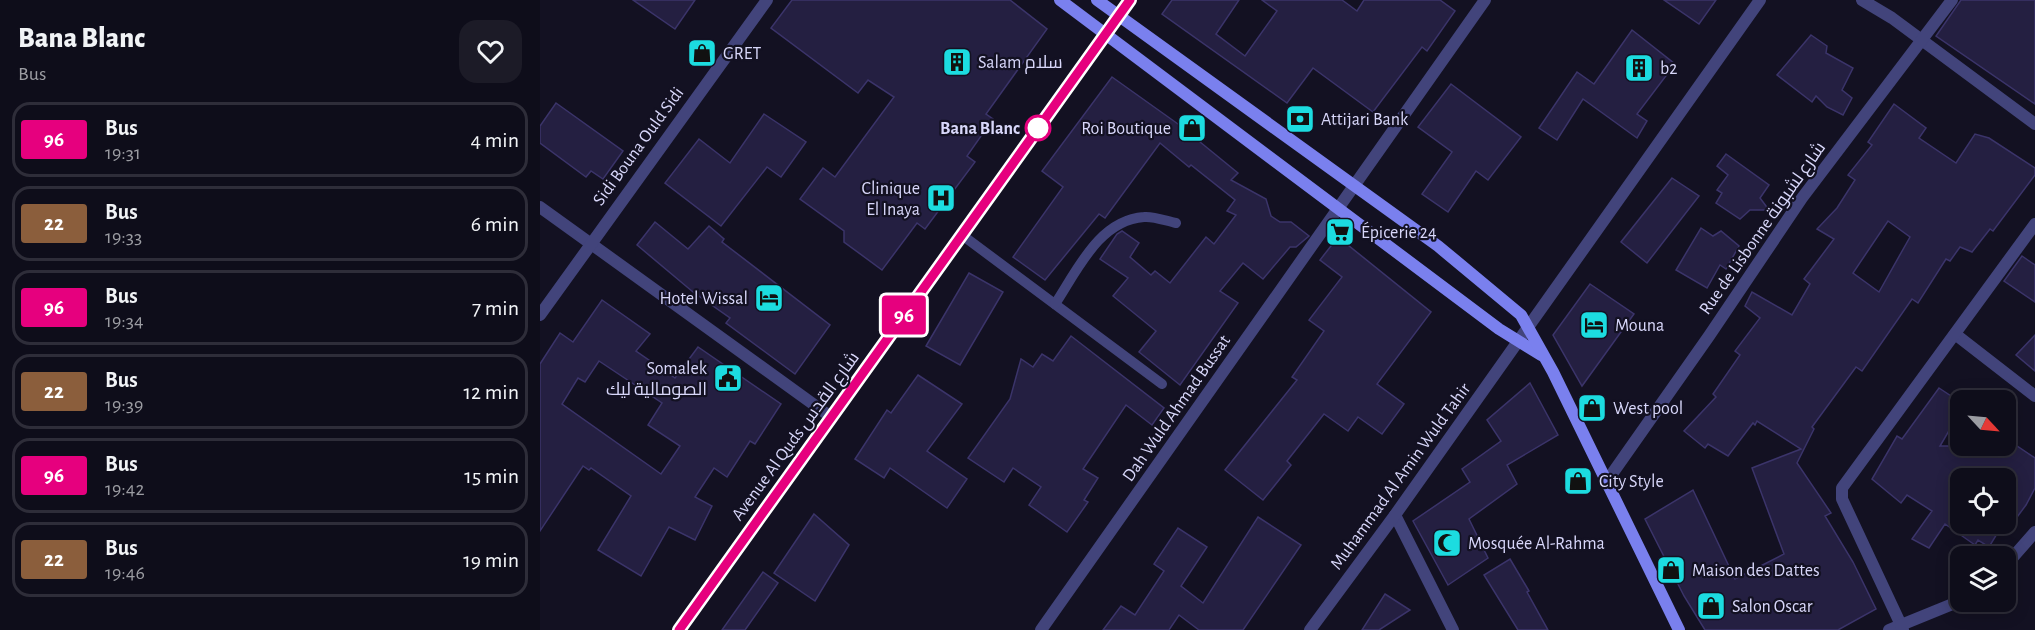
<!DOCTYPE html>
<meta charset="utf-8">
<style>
:root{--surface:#0e0d1a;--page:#1c1b27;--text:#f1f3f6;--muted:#9b9ca2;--line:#2e2d39}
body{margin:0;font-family:"Alegreya Sans",Cairo,sans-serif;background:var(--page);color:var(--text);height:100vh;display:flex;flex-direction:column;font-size:22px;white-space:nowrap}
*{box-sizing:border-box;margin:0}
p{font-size:20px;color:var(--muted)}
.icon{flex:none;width:33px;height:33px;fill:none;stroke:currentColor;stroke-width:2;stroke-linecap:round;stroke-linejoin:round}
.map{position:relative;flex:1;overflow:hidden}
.panel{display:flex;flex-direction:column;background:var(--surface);width:540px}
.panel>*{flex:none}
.badge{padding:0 12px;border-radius:4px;font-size:21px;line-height:39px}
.needle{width:39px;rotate:116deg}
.fabs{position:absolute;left:1410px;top:390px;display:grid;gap:12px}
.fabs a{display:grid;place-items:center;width:66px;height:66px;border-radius:12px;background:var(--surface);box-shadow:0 3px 15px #0003,0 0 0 2px var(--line);font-size:30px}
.map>.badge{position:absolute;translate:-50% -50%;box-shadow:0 0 0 3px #fff}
.round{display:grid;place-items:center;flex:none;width:63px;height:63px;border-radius:18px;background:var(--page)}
.summary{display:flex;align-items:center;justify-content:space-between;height:102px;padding:0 18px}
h1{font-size:28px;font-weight:800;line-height:45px}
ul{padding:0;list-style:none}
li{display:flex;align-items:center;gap:18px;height:75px;margin:0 12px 9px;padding:0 6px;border:3px solid var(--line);border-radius:18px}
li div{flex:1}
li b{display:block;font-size:22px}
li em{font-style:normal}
li .badge{min-width:66px;font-weight:700;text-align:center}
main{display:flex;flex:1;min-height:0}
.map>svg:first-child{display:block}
.building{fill:#241f41;stroke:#3b346a;stroke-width:1.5;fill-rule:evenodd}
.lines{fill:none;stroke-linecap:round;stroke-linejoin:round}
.lane{stroke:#42447b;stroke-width:10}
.street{stroke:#42447b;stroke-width:12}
.secondary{stroke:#7a80ee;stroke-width:12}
.line-casing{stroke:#fff;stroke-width:14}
.line{stroke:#e6007e;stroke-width:9}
.stop-dot{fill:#fff;stroke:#e6007e;stroke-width:3}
.labels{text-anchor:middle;stroke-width:4.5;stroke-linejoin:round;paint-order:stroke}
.poi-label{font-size:18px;fill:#d8d7fa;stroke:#131122;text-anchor:start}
.stop-label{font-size:18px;font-weight:bold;fill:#d8d7fa;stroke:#131122;text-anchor:end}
.street-label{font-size:18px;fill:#d8d7fa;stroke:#131122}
</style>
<main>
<section class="panel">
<div class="summary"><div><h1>Bana Blanc</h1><p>Bus</p></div><a class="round"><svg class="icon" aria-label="heart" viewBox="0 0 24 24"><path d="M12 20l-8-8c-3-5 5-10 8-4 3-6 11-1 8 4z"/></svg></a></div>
<ul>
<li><span class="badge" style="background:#e6007e;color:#fff">96</span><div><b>Bus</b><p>19:31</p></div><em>4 min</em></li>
<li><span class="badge" style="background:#8b5e3c;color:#fff">22</span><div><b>Bus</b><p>19:33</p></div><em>6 min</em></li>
<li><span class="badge" style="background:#e6007e;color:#fff">96</span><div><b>Bus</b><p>19:34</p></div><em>7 min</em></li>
<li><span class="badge" style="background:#8b5e3c;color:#fff">22</span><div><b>Bus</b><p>19:39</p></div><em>12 min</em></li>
<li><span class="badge" style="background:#e6007e;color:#fff">96</span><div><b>Bus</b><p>19:42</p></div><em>15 min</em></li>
<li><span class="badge" style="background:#8b5e3c;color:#fff">22</span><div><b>Bus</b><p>19:46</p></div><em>19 min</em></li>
</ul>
</section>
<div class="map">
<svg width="1495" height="630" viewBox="0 0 1495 630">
<rect width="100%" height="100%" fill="#131122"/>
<g class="building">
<path d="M93,0H155L135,29Z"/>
<path d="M252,0H470L507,29L446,114L453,119L427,156L435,162L385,229L377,223L342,270L304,242V231L260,199L283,168L295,177L354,97L328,80L318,93L231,28Z"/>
<path d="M632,0H699L676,34L705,56L737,11L722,0H802L817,11L824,0H900L915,11L887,51L882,47L833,112L773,68L747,103L622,14Z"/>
<path d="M1124,0H1176L1159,24Z"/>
<path d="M1421,0H1495V104L1396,36Z"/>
<path d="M1092,30L1135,64L1097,114L1107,121L1097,138L1043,99L1017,140L999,128L1037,72L1054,84Z"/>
<path d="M1271,35L1287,46L1286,53L1313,68L1302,90L1312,98L1303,115L1287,107L1276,96L1272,102L1237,75Z"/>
<path d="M572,77L638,124L698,173L691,180L726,199L731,216L740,222H751L769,236L756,247H750L723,279L703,263L680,291L698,303L640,385L599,352L616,331L573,296L588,278L560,259L577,234L582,231L599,243L590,257L611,275L615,271L630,283L666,237L674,244L696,215L687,211L695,200L651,165L649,167L620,143L565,218L559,214L505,280L473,257L523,187L502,171Z"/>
<path d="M911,84L981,137L948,180L936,171L908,212L882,194L912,152L878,127Z"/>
<path d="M16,103L83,151L63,179L51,171L46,177L0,143V126Z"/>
<path d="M1354,104L1386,128L1379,138L1416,163L1435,134L1449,138L1495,168V175L1453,231L1450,229L1432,252L1420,247L1410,261L1406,259L1378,303L1372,299L1322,371L1316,367L1272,427L1274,429L1257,463L1291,513L1285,516L1313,562L1336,609L1298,630H1165L1144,596L1105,519L1153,490L1195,579L1244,554L1212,468L1261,449L1217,421L1215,425L1213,423L1188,456L1168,444L1165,448L1144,431L1176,397L1173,394L1200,355L1195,351L1220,318L1205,306L1212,292L1252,315L1270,284L1264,279L1294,239L1277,229L1297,208L1315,180L1308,175L1332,145L1328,142ZM1348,221L1370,237L1339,292L1313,273Z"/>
<path d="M224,114L266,142L241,177L227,167L181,226L125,183L159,139L190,163Z"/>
<path d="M1186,154L1229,185L1220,198L1229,210H1210L1200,219L1176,203L1182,193L1177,190L1188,175L1177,166Z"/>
<path d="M1132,178L1159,196L1107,263L1081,242Z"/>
<path d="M115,222L148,249L169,226L184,239L182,242L290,325L255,374L186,323L190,318L153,292L97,245Z"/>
<path d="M1161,228L1173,236L1181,231L1199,246L1186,269L1180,265L1167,288L1136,270Z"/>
<path d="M798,237L891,312L837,384L864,404L842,434L818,417L808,431L784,414L747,461L751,465L723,500L685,470L757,380L752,377L784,331L769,320L802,277L780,260Z"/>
<path d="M1482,256L1495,265V302L1464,281Z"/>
<path d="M429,273L463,292L420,365L386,346Z"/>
<path d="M1050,284L1094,314L1042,386L1013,335Z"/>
<path d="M62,300L110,334L96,351L135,378L158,347L241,404L215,444L210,441L187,477L174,468L155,497L172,506L155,540L129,527L101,576L58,550L91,496L51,468L49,470L43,466L0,531V364L20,333L33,342ZM59,361L122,403L108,425L140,446L121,474L22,404L38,378L45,382Z"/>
<path d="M1495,335V371L1476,355Z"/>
<path d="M531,336L624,408L612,425L586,405L543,469L558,478L544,500L548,502L527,532L489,505L501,487L473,468L464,482L428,458L470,399L481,359L493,367L502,354L513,361Z"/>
<path d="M378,375L422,404L387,451L427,479L407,508L350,468L344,478L315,459L347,410L351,413Z"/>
<path d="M990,383L1018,435L967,465L977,484L929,519L948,558L908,585L873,521L930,482L922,469L961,441L947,420Z"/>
<path d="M1399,388L1420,402V412L1400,446H1477L1495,458V488L1486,505L1466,532V478H1420V524H1463L1449,547L1438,540L1435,545L1405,524L1389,548L1372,539L1392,511L1367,495L1361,503L1332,479L1357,436L1362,439Z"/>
<path d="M274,514L309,545L275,601L234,573Z"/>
<path d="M718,517L761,545L703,630H659L639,615L629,630H563L581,606L595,615L624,571L614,564L638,528L667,547L641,586L663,603Z"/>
<path d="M970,559L989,591L987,592L1008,630H978L944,575Z"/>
<path d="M223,572L238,583L205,630H182Z"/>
<path d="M845,594L870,610L839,630H822Z"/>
</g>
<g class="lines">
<g class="lane">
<path d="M422,235L622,384"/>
<path d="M515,304C537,271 559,220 604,217C614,216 626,221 636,223"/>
</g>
<g class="street">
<path d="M1322,0L1352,18L1495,124"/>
<path d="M0,207L291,417"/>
<path d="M0,315L227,0"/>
<path d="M1415,334L1495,396"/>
<path d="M1067,481L1169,336L1262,198L1412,0"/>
<path d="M855,515L913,630"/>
<path d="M1466,565L1495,532"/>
<path d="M501,630L945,0"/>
<path d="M770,630L855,515L1220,0"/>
<path d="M1349,630L1361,625L1302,499V488L1495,224"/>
<path d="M1363,630L1361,625L1420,601"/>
</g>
<g class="secondary">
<path d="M520,0L959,329L1001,355"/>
<path d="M557,0L898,246L981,315L1013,372L1139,630"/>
<path d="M139,630L590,0"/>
</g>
</g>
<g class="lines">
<g class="line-casing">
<path id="line" d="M139,630L590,0"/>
</g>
<use href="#line" class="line"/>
</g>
<defs>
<g id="shop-square" transform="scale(1.5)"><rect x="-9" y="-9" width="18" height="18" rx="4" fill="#1cdce0" stroke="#131122"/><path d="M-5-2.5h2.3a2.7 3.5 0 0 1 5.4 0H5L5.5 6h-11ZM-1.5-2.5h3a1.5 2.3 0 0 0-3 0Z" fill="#111"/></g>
<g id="building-square" transform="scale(1.5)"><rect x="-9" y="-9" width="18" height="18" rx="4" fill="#1cdce0" stroke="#131122"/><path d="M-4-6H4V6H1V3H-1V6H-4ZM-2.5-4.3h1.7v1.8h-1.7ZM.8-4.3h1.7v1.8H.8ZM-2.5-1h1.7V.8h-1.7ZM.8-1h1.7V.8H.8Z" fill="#111"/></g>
<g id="bank-square" transform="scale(1.5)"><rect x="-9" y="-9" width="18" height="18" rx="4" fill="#1cdce0" stroke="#131122"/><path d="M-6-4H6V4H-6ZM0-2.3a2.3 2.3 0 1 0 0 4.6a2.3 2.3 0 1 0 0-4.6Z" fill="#111"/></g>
<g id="hospital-square" transform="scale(1.5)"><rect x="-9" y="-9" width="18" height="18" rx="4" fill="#1cdce0" stroke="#131122"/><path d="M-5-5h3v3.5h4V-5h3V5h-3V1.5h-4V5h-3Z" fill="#111"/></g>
<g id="supermarket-square" transform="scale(1.5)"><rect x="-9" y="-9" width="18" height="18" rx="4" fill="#1cdce0" stroke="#131122"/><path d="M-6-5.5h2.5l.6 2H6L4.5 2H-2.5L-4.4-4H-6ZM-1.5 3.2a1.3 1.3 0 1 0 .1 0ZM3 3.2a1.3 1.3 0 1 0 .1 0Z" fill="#111"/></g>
<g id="hotel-square" transform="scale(1.5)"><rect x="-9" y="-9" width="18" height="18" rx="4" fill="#1cdce0" stroke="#131122"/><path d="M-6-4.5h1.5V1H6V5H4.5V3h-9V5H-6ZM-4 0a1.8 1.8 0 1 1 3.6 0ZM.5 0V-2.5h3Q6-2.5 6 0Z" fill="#111"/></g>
<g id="civic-square" transform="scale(1.5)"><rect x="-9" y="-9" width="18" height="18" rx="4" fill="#1cdce0" stroke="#131122"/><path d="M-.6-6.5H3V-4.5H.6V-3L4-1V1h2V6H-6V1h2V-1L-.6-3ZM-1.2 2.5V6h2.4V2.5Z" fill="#111"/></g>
<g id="mosque-square" transform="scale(1.5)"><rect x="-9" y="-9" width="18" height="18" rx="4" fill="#1cdce0" stroke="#131122"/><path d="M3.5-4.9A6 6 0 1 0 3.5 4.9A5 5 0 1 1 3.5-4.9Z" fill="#111"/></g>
</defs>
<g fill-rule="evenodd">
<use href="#shop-square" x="162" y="53"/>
<use href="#building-square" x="417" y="62"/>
<use href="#building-square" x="1099" y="68"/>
<use href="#bank-square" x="760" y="119"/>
<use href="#shop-square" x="652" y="128"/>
<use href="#hospital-square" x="401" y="198"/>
<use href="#supermarket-square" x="800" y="232"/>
<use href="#hotel-square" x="229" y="298"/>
<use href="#hotel-square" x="1054" y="325"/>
<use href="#civic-square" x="188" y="378"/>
<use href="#shop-square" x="1052" y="408"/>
<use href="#shop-square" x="1038" y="481"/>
<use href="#mosque-square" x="907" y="543"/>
<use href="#shop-square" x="1131" y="570"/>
<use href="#shop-square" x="1171" y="606"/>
</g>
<circle class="stop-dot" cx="498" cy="128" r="12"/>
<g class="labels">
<g class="poi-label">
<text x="183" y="59">GRET</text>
<text x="438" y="68">Salam سلام</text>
<text x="1120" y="74">b2</text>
<text x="781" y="125">Attijari Bank</text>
<text x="631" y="134" text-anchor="end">Roi Boutique</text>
<text x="380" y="194" text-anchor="end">Clinique<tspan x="380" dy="21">El Inaya</tspan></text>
<text x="821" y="238">Épicerie 24</text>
<text x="208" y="304" text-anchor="end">Hotel Wissal</text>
<text x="1075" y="331">Mouna</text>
<text x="167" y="374" text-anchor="end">Somalek<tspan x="167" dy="21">الصومالية ليك</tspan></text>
<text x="1073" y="414">West pool</text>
<text x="1059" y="487">City Style</text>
<text x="928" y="549">Mosquée Al-Rahma</text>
<text x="1152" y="576">Maison des Dattes</text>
<text x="1192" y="612">Salon Oscar</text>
</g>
<g class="stop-label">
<text x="480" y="134">Bana Blanc</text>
</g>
<g class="street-label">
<text transform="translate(98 146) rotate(-54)" y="6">Sidi Bouna Ould Sidi</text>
<text transform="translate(1222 228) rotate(-55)" y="6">Rue de Lisbonne شارع لشبونة</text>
<text transform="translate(636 408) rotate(-55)" y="6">Dah Wuld Ahmad Bussat</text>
<text transform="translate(255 436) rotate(-54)" y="6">Avenue Al Quds شارع القدس</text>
<text transform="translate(860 476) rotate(-54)" y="6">Muhammad Al Amin Wuld Tahir</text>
</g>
</g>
</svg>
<div class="fabs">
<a><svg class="needle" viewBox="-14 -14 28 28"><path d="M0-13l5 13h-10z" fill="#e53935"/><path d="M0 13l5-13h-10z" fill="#9b9ca2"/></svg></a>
<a><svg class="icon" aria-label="locate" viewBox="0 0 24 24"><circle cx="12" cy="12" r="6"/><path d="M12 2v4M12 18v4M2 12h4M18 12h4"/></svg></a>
<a><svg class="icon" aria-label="layers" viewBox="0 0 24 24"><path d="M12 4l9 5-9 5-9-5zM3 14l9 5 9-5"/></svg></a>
</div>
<b class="badge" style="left:364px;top:315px;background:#e6007e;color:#fff">96</b>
</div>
</main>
